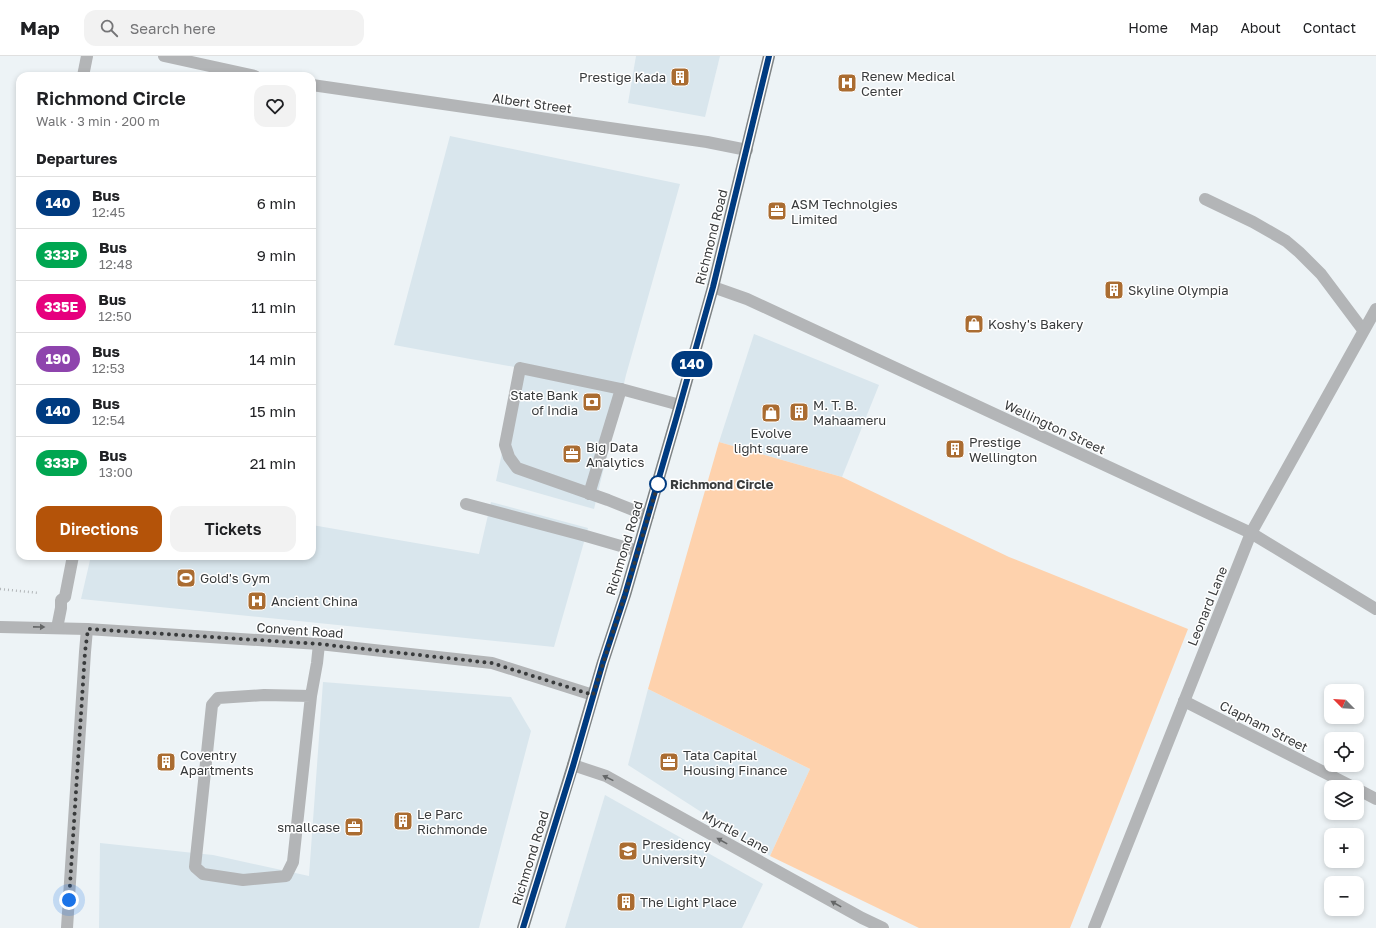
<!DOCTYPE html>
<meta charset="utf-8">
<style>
:root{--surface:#fff;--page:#f2f2f2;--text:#202124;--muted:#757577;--line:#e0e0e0;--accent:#b45309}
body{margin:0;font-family:"Golos Text",sans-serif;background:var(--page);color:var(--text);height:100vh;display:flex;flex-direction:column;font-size:15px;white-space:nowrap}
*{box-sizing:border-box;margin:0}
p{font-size:13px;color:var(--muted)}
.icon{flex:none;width:22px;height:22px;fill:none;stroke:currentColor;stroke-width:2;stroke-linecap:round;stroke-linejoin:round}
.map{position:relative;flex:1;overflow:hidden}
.details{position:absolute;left:16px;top:16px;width:300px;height:488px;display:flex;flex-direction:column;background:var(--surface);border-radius:12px;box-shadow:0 2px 6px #0003}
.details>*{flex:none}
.badge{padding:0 8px;border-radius:13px;font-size:14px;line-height:26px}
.needle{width:26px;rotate:294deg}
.fabs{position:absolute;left:1324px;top:628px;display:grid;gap:8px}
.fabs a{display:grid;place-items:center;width:40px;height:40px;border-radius:8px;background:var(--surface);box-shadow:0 2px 6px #0003;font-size:20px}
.you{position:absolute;width:20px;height:20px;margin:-10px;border:3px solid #fff;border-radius:50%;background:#1a73e8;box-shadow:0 0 0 6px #1a73e833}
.map>.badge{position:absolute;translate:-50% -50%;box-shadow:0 0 0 2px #fff}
h2{padding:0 20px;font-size:15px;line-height:36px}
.round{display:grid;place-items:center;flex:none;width:42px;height:42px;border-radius:12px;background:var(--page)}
.head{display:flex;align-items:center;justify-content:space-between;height:68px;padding:0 20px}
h1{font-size:19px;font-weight:600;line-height:30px}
.primary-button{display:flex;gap:8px;margin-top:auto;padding:8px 20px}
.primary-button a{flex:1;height:46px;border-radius:12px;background:var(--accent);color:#fff;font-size:16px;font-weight:600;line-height:46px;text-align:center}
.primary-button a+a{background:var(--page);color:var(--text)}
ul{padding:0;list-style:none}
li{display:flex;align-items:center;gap:12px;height:52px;padding:0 20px;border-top:1px solid var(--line)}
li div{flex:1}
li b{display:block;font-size:15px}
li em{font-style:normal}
li .badge{min-width:44px;font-weight:700;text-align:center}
header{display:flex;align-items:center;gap:24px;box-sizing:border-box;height:56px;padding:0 20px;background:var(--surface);border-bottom:1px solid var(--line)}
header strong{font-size:19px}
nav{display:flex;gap:22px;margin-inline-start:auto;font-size:14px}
.search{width:280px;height:36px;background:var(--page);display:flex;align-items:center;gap:10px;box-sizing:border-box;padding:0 14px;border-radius:12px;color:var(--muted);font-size:15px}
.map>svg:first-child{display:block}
.built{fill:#d9e6ed}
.green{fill:#fed2ad}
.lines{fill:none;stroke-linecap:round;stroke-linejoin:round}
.path{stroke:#b2b6b9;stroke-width:2.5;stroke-dasharray:1 3;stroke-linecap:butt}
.minor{stroke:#b3b5b7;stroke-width:12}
.major{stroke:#7e8385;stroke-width:12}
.oneway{fill:#646667}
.line-casing{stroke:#fff;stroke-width:9}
.line{stroke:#003b80;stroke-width:6}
.walk{stroke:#393b3c;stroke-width:4;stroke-dasharray:0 7.2}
.stop-dot{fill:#fff;stroke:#003b80;stroke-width:2}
.labels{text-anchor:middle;stroke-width:3;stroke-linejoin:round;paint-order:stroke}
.poi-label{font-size:13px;fill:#393b3c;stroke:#fff;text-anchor:start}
.street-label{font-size:13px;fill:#393b3c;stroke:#fff}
.stop-label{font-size:13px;font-weight:bold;fill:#393b3c;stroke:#fff;text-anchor:start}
</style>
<header>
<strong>Map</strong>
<div class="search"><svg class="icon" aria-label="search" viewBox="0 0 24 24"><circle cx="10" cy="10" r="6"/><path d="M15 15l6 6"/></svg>Search here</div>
<nav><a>Home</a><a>Map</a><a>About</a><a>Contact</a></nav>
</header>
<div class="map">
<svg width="1376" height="872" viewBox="0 0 1376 872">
<rect width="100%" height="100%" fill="#edf3f6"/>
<g class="built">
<path d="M636,0H720L705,61L628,47Z"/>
<path d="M450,80L680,128L626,319L594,453L496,425L520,312L394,289Z"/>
<path d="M754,278L879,329L842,421L719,386Z"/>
<path d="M491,446L588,472L554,591L81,543L91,500H312V469L479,498Z"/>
<path d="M323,626L511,641L531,675L479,872H99L100,787L213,799L309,820Z"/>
<path d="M648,633L810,713L770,800L628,709Z"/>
<path d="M605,739L763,828L742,872H565Z"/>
</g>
<path class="green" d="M719,386L842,421L1009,501L1188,573L1070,872H919L770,800L810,713L648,633Z"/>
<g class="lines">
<path class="path" d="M0,533L39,537"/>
<g class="minor">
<path d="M164,0L255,20"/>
<path d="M83,20L87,0"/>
<path d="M312,29L707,86L747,94"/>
<path d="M1205,143L1253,166L1286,185L1299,196L1321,218L1363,274"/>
<path d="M713,231L747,243L1251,477L1376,553"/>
<path d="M589,438L621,333"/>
<path d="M466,448L586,480L638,495"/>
<path d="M648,460L608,444L517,412L509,401L505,389L520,312L621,333L680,349"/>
<path d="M0,571L87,573L319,588L492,607L593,639"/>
<path d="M57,572L61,552V544L65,541L73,500"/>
<path d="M311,640L264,639L218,642L212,649L195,811L203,818L243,824L286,820L293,806L311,640L317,607L319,588"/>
<path d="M1184,645L1353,731"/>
<path d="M573,709L606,720L862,862L883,872"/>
<path d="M1357,733L1376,743"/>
<path d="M67,872L85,596L87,573"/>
<path d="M1094,872L1251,477L1376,253"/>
</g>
<path class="major" d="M523,872L573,709L603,606L625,539L680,349L713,231L769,0"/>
</g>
<defs><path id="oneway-solid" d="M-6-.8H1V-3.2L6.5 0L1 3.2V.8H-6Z"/></defs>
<g class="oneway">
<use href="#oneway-solid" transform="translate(39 571) rotate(1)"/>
<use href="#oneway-solid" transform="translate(608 722) rotate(-154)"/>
<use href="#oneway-solid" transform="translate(722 785) rotate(-151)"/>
<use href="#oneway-solid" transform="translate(836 848) rotate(-151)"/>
</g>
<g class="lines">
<g class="line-casing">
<path id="line" d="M523,872L573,710L603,606L625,539L676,363L713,231L769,0"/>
</g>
<use href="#line" class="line"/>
<path class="walk" d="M69,844L85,596L88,573L319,588L492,607L593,639L625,539L658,428"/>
</g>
<defs>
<g id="building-square" transform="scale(1)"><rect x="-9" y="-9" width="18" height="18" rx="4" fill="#aa6c31" stroke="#fff"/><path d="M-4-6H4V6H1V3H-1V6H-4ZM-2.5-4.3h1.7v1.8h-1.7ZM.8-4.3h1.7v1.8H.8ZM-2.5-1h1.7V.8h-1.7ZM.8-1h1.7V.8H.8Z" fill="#fff"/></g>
<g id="hospital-square" transform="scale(1)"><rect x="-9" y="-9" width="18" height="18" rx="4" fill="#aa6c31" stroke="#fff"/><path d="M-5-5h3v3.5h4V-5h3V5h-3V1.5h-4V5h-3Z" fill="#fff"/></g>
<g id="office-square" transform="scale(1)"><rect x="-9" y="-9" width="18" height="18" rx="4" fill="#aa6c31" stroke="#fff"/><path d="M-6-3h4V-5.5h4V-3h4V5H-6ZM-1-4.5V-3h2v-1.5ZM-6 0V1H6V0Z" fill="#fff"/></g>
<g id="shop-square" transform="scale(1)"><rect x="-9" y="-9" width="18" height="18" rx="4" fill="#aa6c31" stroke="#fff"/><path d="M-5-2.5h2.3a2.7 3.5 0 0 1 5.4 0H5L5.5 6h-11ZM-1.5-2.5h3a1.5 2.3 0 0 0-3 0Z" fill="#fff"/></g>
<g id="bank-square" transform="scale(1)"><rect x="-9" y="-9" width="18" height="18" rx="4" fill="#aa6c31" stroke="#fff"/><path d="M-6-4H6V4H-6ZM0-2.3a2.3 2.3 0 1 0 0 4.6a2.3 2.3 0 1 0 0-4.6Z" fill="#fff"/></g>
<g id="stadium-square" transform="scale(1)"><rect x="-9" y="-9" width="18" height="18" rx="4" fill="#aa6c31" stroke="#fff"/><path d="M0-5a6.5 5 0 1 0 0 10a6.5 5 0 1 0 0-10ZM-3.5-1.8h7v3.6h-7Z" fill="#fff"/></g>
<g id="university-square" transform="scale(1)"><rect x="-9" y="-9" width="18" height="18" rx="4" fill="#aa6c31" stroke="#fff"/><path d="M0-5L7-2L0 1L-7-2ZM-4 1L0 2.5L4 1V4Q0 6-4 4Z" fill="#fff"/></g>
</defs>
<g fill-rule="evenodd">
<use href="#building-square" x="680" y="21"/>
<use href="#hospital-square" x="847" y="27"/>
<use href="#office-square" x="777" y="155"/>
<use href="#building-square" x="1114" y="234"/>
<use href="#shop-square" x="974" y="268"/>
<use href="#bank-square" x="592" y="346"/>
<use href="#building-square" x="799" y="356"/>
<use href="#shop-square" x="771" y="357"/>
<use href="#building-square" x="955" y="393"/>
<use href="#office-square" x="572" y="398"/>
<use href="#stadium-square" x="186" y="522"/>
<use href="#hospital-square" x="257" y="545"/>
<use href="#building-square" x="166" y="706"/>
<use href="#office-square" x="669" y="706"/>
<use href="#building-square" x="403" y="765"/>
<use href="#office-square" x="354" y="771"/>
<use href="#university-square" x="628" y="795"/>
<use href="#building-square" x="626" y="846"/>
</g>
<circle class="stop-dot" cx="658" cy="428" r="8"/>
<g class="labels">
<g class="poi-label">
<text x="861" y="25">Renew Medical<tspan x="861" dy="15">Center</tspan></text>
<text x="666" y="26" text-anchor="end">Prestige Kada</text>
<text x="791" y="153">ASM Technolgies<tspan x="791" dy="15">Limited</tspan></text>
<text x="1128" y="239">Skyline Olympia</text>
<text x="988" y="273">Koshy's Bakery</text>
<text x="578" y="344" text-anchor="end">State Bank<tspan x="578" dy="15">of India</tspan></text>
<text x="813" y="354">M. T. B.<tspan x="813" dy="15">Mahaameru</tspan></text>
<text x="771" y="382" text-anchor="middle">Evolve<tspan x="771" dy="15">light square</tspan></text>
<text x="969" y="391">Prestige<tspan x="969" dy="15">Wellington</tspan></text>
<text x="586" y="396">Big Data<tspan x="586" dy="15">Analytics</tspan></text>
<text x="200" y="527">Gold's Gym</text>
<text x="271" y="550">Ancient China</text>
<text x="180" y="704">Coventry<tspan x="180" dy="15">Apartments</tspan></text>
<text x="683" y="704">Tata Capital<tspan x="683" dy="15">Housing Finance</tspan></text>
<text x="417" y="763">Le Parc<tspan x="417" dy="15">Richmonde</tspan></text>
<text x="340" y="776" text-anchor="end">smallcase</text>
<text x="642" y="793">Presidency<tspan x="642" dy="15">University</tspan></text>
<text x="640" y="851">The Light Place</text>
</g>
<g class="street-label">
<text transform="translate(532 47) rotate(8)" y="5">Albert Street</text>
<text transform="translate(711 181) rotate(-76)" y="5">Richmond Road</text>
<text transform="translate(1055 371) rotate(25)" y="5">Wellington Street</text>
<text transform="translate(624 492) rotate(-73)" y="5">Richmond Road</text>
<text transform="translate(1207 550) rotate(-68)" y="5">Leonard Lane</text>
<text transform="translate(300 574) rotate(4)" y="5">Convent Road</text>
<text transform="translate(1264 670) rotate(27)" y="5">Clapham Street</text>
<text transform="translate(736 776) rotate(29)" y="5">Myrtle Lane</text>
<text transform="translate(530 802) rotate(-73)" y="5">Richmond Road</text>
</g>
<g class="stop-label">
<text x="670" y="433">Richmond Circle</text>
</g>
</g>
</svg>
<div class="fabs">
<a><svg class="needle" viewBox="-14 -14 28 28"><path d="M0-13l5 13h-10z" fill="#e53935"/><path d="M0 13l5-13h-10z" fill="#757577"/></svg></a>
<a><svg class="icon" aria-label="locate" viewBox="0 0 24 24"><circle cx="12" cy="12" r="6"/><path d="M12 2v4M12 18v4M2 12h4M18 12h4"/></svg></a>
<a><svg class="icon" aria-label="layers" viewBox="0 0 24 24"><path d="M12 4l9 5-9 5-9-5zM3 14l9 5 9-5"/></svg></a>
<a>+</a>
<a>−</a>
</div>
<div class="you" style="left:69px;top:844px"></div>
<b class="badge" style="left:692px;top:308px;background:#003b80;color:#fff">140</b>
<section class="details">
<div class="head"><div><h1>Richmond Circle</h1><p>Walk · 3 min · 200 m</p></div><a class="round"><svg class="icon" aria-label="heart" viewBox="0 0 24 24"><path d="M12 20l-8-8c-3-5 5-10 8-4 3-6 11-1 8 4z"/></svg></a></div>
<h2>Departures</h2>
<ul>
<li><span class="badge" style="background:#003b80;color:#fff">140</span><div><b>Bus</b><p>12:45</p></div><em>6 min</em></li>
<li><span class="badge" style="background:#00a651;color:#fff">333P</span><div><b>Bus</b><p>12:48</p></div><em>9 min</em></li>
<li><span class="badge" style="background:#e6007e;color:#fff">335E</span><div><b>Bus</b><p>12:50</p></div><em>11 min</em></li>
<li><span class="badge" style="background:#8e44ad;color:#fff">190</span><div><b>Bus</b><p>12:53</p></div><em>14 min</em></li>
<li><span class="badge" style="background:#003b80;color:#fff">140</span><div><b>Bus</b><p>12:54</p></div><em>15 min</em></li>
<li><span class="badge" style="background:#00a651;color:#fff">333P</span><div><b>Bus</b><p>13:00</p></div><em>21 min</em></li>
</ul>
<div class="primary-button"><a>Directions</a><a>Tickets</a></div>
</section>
</div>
